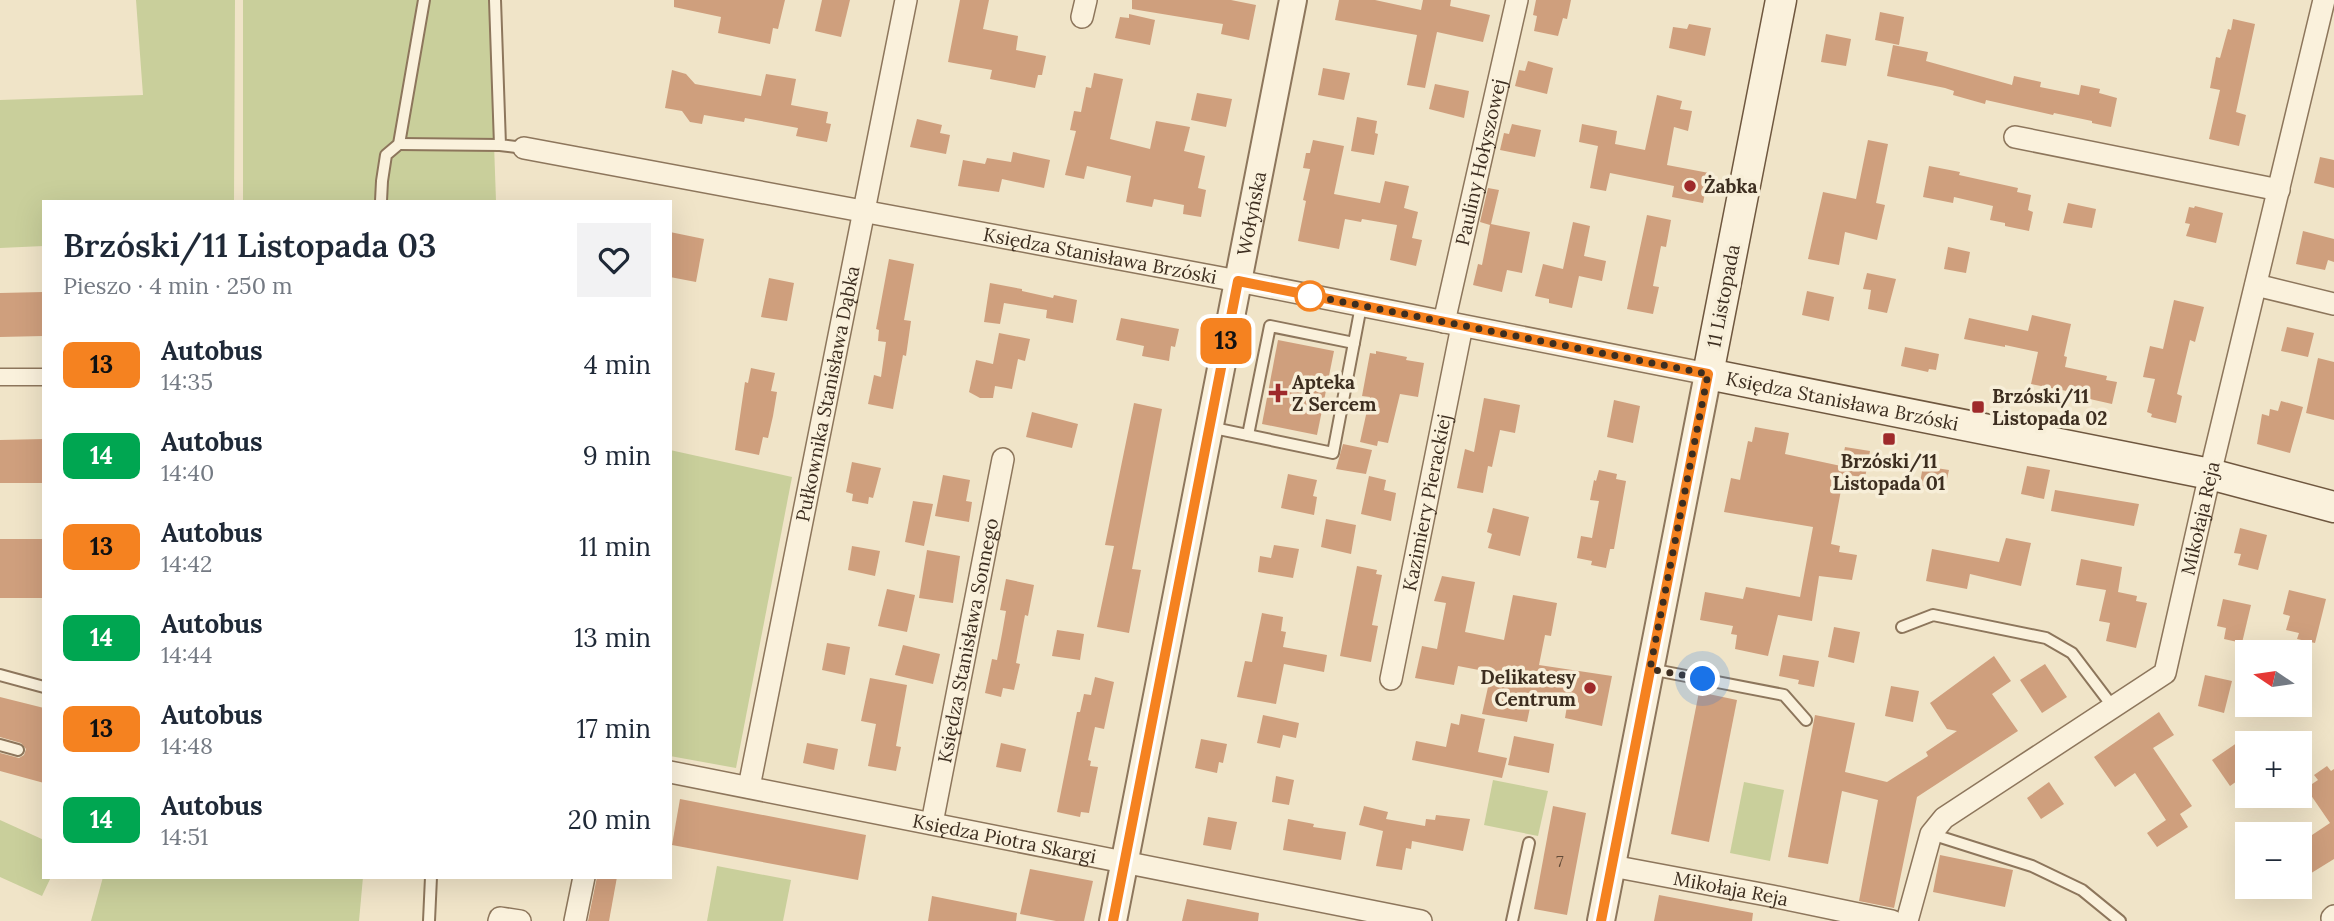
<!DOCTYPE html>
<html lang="pl">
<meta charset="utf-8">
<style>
:root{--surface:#fff;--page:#f2f2f3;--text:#1f2937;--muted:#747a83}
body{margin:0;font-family:Lora,serif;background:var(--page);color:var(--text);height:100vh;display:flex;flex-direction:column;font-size:26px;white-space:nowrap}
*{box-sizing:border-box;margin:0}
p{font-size:23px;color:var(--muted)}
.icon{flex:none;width:38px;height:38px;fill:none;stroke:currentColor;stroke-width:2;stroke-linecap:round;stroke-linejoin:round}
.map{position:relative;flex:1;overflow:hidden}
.sheet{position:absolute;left:42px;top:200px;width:630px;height:679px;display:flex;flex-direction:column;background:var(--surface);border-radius:0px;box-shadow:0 7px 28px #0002}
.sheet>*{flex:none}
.badge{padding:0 14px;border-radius:10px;font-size:24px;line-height:46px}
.needle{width:46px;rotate:283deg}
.controls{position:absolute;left:2235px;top:640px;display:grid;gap:14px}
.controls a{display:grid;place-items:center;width:77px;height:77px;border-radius:0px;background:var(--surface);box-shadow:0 7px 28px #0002;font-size:35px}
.you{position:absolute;width:35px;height:35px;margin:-18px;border:5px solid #fff;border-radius:50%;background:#1a73e8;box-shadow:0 0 0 10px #1a73e833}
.map>.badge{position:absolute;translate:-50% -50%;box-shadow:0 0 0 4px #fff}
.round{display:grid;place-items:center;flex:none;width:74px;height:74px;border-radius:0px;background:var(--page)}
.overview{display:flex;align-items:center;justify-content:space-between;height:119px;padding:0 21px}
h1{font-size:33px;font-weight:600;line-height:52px}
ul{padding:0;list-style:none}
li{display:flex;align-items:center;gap:21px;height:91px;padding:0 21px}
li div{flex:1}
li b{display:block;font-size:26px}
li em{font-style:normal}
li .badge{min-width:77px;font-weight:700;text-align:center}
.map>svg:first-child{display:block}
.green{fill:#c9cf9b}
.building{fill:#cf9f7d}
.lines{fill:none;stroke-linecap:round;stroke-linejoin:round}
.service-casing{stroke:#8d765c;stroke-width:14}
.pedestrian-casing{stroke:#8d765c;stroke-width:19}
.minor-casing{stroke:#8d765c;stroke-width:24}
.tertiary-casing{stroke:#8d765c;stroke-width:30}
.secondary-casing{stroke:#6f573f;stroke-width:33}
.service{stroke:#faf1dc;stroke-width:10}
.pedestrian{stroke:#faf1dc;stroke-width:16}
.minor{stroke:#faf1dc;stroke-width:21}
.tertiary{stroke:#faf1dc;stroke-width:26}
.secondary{stroke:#faf1dc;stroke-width:30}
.line-casing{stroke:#fff;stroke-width:16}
.line{stroke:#f58220;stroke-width:10}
.walk{stroke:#3d2e20;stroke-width:7;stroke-dasharray:0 12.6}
.poi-dot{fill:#9e2a2b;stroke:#f7eed8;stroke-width:2.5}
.stop-dot{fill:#fff;stroke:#f58220;stroke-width:3.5}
.labels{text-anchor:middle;stroke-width:7;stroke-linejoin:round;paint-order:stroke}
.number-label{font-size:16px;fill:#624a37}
.street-label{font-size:19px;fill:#3d2e20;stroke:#f7eed8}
.poi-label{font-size:19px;font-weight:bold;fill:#3d2e20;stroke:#f7eed8;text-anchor:start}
</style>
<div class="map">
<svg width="2334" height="921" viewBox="0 0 2334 921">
<rect width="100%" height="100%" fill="#f0e4c8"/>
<g class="green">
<path d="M136,0H235L234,201H44V246L0,248V100L143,95Z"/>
<path d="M243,0H489L496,201H243Z"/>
<path d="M670,450L792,477L736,768L670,756Z"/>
<path d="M1493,780L1548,791L1538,836L1484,825Z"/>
<path d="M1744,782L1784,790L1770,861L1730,853Z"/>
<path d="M0,820L44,840V877H51L42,896L0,877Z"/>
<path d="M717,866L791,880L783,921H707Z"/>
<path d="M103,877H363L359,921H91Z"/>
</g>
<g class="building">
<path d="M674,0H785L778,29L773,28L770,44L718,33L721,17L674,7Z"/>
<path d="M822,0H850L841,37L815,31Z"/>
<path d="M960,0H989L983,29L1018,36L1016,50L1046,56L1042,75H1038L1035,88L990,79L992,70L948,62Z"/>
<path d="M1132,0H1231L1256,5L1249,40L1221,34L1223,24L1132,9Z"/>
<path d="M1339,0H1375L1421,10L1423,0H1451L1450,6L1490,15L1483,42L1437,32L1425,88L1407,85L1417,35L1335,20Z"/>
<path d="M1536,0H1571L1567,19L1563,18L1558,36L1534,31L1537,16L1533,15Z"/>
<path d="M1880,12L1904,17L1899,45L1875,40Z"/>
<path d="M1129,14L1155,20L1150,45L1115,38L1120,17L1129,18Z"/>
<path d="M2233,19L2255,24L2236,112L2246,115L2239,146L2209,139L2220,90L2210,88L2216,57L2220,58L2228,29L2231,30Z"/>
<path d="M1689,24L1711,28L1705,56L1669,48L1673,27L1687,29Z"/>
<path d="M1826,34L1851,39L1846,66L1821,62Z"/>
<path d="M1893,45L1928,52L1926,61L2012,85L2014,76L2041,82L2040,87L2079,95L2081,85L2100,89L2099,93L2117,98L2111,127L2092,123V121L2054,113L2053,115L1986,100L1985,104L1953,95L1954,91L1945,88L1887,76Z"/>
<path d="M1528,61L1553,68L1547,94L1515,86L1519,70L1525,71Z"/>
<path d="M1323,68L1350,73L1344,100L1318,95Z"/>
<path d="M672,70L686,74L695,84L761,96L766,74L796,79L791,105L828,112L826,123L831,124L827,142L796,136L798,128L745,118L744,122L704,115L702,124L690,122L682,111L665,108Z"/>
<path d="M1094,73L1123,79L1110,139L1150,149L1156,121L1190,127L1184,151L1205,156L1198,188L1206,190L1201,217L1183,214L1184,205L1154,199L1152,207L1126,202L1131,176L1087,166L1084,179L1065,175L1076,131L1070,130L1074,111L1081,112L1086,87L1091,88Z"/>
<path d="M1435,84L1469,91L1464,118L1429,109Z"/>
<path d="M1197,93L1232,99L1226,127L1191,120Z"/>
<path d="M1657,95L1682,101L1680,109L1692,111L1688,131L1674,127L1667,165L1709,173L1703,203L1672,197L1674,186L1610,173L1606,191L1590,188L1598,146L1579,142L1582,124L1617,131L1615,144L1645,150Z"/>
<path d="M1357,117L1377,121L1375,133L1378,134L1374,155L1351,151Z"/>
<path d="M917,119L942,125L940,133L950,135L946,154L910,147Z"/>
<path d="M1512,124L1541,130L1535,157L1500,150L1504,133L1509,134Z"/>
<path d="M1313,140L1344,146L1334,194L1380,203L1385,181L1409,186L1404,208L1418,212L1412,238L1422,240L1416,266L1390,260L1397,225L1362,219L1361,222L1345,219L1339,249L1298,241L1306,201L1303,200L1310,169L1303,168L1306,153H1310Z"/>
<path d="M1868,140L1888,144L1876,203L1885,205L1877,240L1845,232L1839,265L1808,259L1823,192L1856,199Z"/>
<path d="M1013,152L1050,160L1044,188L1002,179L999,192L958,186L963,160L985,164L987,158L1011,162Z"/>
<path d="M2320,157L2334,160V188L2314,183Z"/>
<path d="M1929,166L1960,172L1959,175L2018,188L2017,192L2031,195L2028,210L2033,212L2029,231L2005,226V223L1990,220L1993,206L1954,197L1953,203L1923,197Z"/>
<path d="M1488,188L1499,190L1491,224L1530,232L1522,273L1507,270L1502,292L1473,285L1478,264L1482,265L1490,225L1480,222Z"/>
<path d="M2068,203L2096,209L2092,228L2063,223Z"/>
<path d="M2195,206L2223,213L2216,243L2186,236L2190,224L2185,223L2189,207L2194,208Z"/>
<path d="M1647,215L1671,220L1666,247L1661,246L1653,286L1659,287L1653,314L1627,309Z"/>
<path d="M1573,222L1590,226L1584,256L1606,261L1602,281L1579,276L1572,308L1549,303V299L1535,296L1543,264L1563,269Z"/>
<path d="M2303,231L2334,239V262L2328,260L2325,270L2296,264Z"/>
<path d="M670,232L704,239L696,282L670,277Z"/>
<path d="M1948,247L1970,252L1966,273L1944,269Z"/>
<path d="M889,259L914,264L904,320L911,321L906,356L903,355L893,409L868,404L874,375L881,377L886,342L878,341L879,330L876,329Z"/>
<path d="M1867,273L1896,279L1887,313L1868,309L1871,290L1863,289Z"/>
<path d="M769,278L794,283L787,321L761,317Z"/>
<path d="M990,283L1022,289V291L1053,298L1054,295L1077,300L1073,323L1046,318L1047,310L1004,303L1000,324L984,322Z"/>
<path d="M1807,291L1834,297L1829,321L1802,315Z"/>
<path d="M44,292V336L0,337V293Z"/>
<path d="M2174,300L2204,307L2195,342L2190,340L2177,394L2182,396L2176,423L2151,417L2152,414L2147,412L2155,379L2143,377L2150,346L2163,349Z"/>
<path d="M2032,315L2071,324L2064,356L2067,357L2065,367L2107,376L2106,380L2117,382L2112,404L2081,397L2082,394L2031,384L2038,352L2005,345V347L1964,339L1969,318L2028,331Z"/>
<path d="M1121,318L1179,329L1175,347L1171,346L1169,361L1142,356L1144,346L1116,340Z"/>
<path d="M2287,327L2314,333L2308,357L2281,351Z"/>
<path d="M999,333L1030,339L1025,361L1018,359L1012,389L995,386L993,398H980L969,392L976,360L993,364Z"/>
<path d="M1278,340L1334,351L1317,435L1262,424Z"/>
<path d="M1905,347L1939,354L1936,370L1929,369L1928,372L1901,366Z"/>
<path d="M1376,351L1407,357L1406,360L1424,363L1418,397L1400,394L1388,443L1378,441L1377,446L1360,442L1370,397L1362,396L1370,353L1376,354Z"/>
<path d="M2318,358L2334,362V420L2306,413Z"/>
<path d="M751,368L775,373L771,391L777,392L773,416L768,438L763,437L759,455L735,450L745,382L748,383Z"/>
<path d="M1484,398L1520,405L1515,433L1500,430L1492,467L1488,466L1483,493L1457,488L1465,449L1474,452Z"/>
<path d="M1614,400L1640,406L1633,443L1607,437Z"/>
<path d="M2281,401L2303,407L2290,453L2257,444L2262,414L2269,416L2270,409L2278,411Z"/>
<path d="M1134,403L1162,409L1132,569L1141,570L1129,633L1097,627L1114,546L1105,545Z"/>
<path d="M1032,412L1078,424L1072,448L1026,437Z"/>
<path d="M1755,427L1789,433L1785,454L1841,466L1845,447L1870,451L1865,478L1844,474L1831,544L1840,546L1839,552L1857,555L1852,580L1819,576L1812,621L1778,615L1768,656L1735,649L1737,635L1731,634L1733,626L1700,620L1705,592L1743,599L1746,587L1800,597L1813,527L1724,512L1731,478L1740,480L1748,441L1752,442Z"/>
<path d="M44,439V483H0V440Z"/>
<path d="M1343,444L1372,450L1366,474L1336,469Z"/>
<path d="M852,462L881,468L873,498L869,497L868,504L852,501L853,494L846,492Z"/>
<path d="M1923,466L1949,470L1944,492L1919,488Z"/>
<path d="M2027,466L2050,470L2044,499L2021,494Z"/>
<path d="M1599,470L1617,474L1616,479L1626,481L1614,549H1610L1606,568L1591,565L1592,561L1577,558L1581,536L1592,538L1599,501L1590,500L1594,480L1596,481Z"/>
<path d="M1288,474L1317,480L1313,496L1317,497L1314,515L1281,508Z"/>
<path d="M943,475L970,480L966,501L972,502L969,522L935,516Z"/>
<path d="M1369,476L1386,480L1384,490L1396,493L1391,521L1361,514Z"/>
<path d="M2055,490L2139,504L2134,526L2051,511Z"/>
<path d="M913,501L933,504L924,546L905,542Z"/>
<path d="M1493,508L1529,517L1520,556L1488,548L1492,534L1487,532Z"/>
<path d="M1326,519L1356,525L1351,554L1321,547Z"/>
<path d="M2240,528L2267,535L2258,570L2238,565L2241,554L2234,553Z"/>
<path d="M2006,538L2031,543L2021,586L1970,574L1967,589L1926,581L1932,549L1999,562Z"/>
<rect x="0" y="539" width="44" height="59"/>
<path d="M1274,545L1299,549L1293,578L1258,572L1260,556L1271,558Z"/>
<path d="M852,546L880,551L875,576L848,570Z"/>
<path d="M927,550L960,556L953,603L919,598Z"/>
<path d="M2081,559L2122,567L2118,592L2137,596L2136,601L2147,603L2136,648L2106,641L2110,623L2099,621L2106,590L2076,585Z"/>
<path d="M1357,566L1377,570L1376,574L1382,575L1372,625L1378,626L1371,662L1340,656Z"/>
<path d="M1442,576L1475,582L1465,632L1504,640L1513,595L1557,603L1551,636L1545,635L1539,665L1612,676L1602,726L1565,718L1568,700L1533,693L1527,722L1482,714L1490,678L1479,670L1458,666L1454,685L1415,678L1422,646L1437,649L1446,603L1434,601Z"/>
<path d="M1006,579L1034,585L1028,616L1025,615L1016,663L1020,664L1014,690L1003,688L1001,697L985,693L992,659L997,660L1002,634L1006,611L1000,610Z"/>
<path d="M887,589L915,595L907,632L878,626Z"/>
<path d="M2289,590L2326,599L2315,643L2297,639L2299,633L2286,630L2290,616L2283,614Z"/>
<path d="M2223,599L2251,605L2242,643L2224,639L2226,628L2217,626Z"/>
<path d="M1262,613L1283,617L1281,631L1286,632L1283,647L1327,655L1324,672L1284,664L1276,704L1237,697L1245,661L1252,662Z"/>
<path d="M1834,627L1860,632L1854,663L1828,657Z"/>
<path d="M1057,630L1084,634L1080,660L1052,656Z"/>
<path d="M827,643L850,647L845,675L822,670Z"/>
<path d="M903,645L940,654L933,684L895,675Z"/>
<path d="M1783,655L1819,661L1814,687L1798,684L1799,680L1779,676Z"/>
<path d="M1994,656L2011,681L1992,694L2018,731L1917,797L1894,908L1859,901L1878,800L1842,791L1828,864L1788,857L1815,715L1855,723L1845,772L1887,782L1928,756L1926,752L1957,731L1947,729L1930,703Z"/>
<path d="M2045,664L2067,697L2042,713L2020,680Z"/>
<path d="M2205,675L2232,681L2224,713L2198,706Z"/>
<path d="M1095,677L1114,682L1104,729L1095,727L1088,760L1091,761L1090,766L1098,767L1089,813L1081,812L1080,817L1057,812L1077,712H1080L1084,694L1091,695Z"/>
<path d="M870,678L907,685L896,746L901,747L896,771L868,766L876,724L861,721Z"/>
<path d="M1891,686L1919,691L1913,722L1885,716Z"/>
<path d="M1699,692L1737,700L1709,842L1671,834Z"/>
<path d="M0,697L44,708V783L0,771V753L19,758L24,755L26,749L21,743L0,737Z"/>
<path d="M2159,712L2174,735L2153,748L2192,806L2180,814L2188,827L2157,847L2147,833L2166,820L2135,773L2115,787L2094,757Z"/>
<path d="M1461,714L1485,719L1478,752L1507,758L1502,778L1412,760L1416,741L1446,747L1451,723L1459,725Z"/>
<path d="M1263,715L1299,723L1296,738L1283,735L1280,748L1257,743Z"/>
<path d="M1514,736L1554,744L1549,773L1508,765Z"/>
<path d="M2247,736V774L2230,786L2212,760Z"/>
<path d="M1201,739L1227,744L1223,763L1219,762L1217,773L1195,768Z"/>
<path d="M807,743L838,749L834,770L803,763Z"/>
<path d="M1001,743L1026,749L1021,772L996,767Z"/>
<path d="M2327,766L2331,771L2334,769V859L2300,880V843L2330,823L2306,788L2318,780L2314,775Z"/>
<path d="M1276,776L1294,780L1289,805L1272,802Z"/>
<path d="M2049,782L2064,804L2041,819L2027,798Z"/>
<path d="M680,799L866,835L858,880L672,845Z"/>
<path d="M1364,806L1388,812L1386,819L1425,826L1426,819L1435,820L1436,815L1470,819L1463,851L1412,841L1411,849L1406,848L1402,870L1376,866L1383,831L1359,825Z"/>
<path d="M1553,806L1586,813L1567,915L1534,909Z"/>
<path d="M1208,817L1237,822L1231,850L1203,845Z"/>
<path d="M1288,819L1314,824L1313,827L1346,832L1341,860L1283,850Z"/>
<path d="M1940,855L2013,870L2005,907L1933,892Z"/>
<path d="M1030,869L1093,881L1084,921H1056L1020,914Z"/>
<path d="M597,877H617L609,921H588Z"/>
<path d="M1659,895L1753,913L1752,921H1654Z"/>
<path d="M932,896L1017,913L1016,921H928Z"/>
<path d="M1187,899L1259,913L1258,921H1182Z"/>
</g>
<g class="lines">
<g class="service-casing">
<g id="service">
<path d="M495,0L500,145L524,148"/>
<path d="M399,144L500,145"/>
<path d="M381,201L382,181L386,155L399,144L424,0"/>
<path d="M1209,427L1333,453L1361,306"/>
<path d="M1248,435L1270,326L1354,343"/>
<path d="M1902,627L1933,615L2046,638L2072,653L2113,707"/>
<path d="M1650,669L1784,695L1806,720"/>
<path d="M0,675L44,687"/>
<path d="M0,745L18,750"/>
<path d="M1931,834L2032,866L2082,890L2120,921"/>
<path d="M429,921L431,877"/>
<path d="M1512,921L1529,843"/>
</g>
</g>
<g class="pedestrian-casing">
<path id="pedestrian" d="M0,377H44"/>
</g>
<g class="minor-casing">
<g id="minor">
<path d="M1082,17L1086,0"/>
<path d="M2015,137L2279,190"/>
<path id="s1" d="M524,148L1238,281L1708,374"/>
<path d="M2256,285L2334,304"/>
<path id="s2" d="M1444,322L1517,0"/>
<path id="s3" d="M1391,679L1462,326"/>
<path id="s4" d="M670,772L1421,921"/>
<path id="s5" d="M749,787L906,0"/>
<path id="s6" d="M932,823L1003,459"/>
<path id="s7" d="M1612,866L1772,896L1892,921"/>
<path d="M2332,918L2334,916"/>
<path d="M499,921L500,918L520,921"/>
<path d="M575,921L584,877"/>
<path id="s8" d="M1907,921L1931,834L1944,818L2165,673L2210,474L2324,0"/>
</g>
</g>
<g class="tertiary-casing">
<g id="tertiary">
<path id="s9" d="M1113,921L1293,0"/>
<path d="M1601,921L1708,374"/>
</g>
</g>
<g class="secondary-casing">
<g id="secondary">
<path id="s10" d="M1781,0L1708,374L2210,474L2334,507"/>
</g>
</g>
<use href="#service" class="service"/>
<use href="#pedestrian" class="pedestrian"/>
<use href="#minor" class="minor"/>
<use href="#tertiary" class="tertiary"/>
<use href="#secondary" class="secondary"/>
</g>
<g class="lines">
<g class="line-casing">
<path id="line" d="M1113,921L1238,281L1708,374L1601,921"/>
</g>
<use href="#line" class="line"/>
<path class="walk" d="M1310,296L1308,295L1708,374L1650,669L1703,679"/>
</g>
<g class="poi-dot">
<circle cx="1690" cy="186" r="7"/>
<path d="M1274.5 382.5h7v7h7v7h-7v7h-7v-7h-7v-7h7z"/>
<rect x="1971" y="400" width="14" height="14" rx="3.5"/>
<rect x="1882" y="432" width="14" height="14" rx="3.5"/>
<circle cx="1590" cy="688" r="7"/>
</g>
<circle class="stop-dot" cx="1310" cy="296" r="14"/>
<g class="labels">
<g class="number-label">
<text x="1560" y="867">7</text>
</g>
<g class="street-label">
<text dy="7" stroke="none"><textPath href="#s2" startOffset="164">Pauliny Hołyszowej</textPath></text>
<text dy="7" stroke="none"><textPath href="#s9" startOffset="721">Wołyńska</textPath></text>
<text dy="7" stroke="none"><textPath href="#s1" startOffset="586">Księdza Stanisława Brzóski</textPath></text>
<text transform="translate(1723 296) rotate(-79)" y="7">11 Listopada</text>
<text dy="7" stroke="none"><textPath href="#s5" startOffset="401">Pułkownika Stanisława Dąbka</textPath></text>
<text dy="7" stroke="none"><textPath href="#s10" startOffset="518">Księdza Stanisława Brzóski</textPath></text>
<text dy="7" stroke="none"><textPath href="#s3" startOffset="180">Kazimiery Pierackiej</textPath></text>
<text dy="7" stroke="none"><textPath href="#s8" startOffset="534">Mikołaja Reja</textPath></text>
<text dy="7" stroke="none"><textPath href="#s6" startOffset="186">Księdza Stanisława Sonnego</textPath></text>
<text dy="7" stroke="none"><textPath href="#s4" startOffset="341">Księdza Piotra Skargi</textPath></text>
<text dy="7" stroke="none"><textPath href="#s7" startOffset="121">Mikołaja Reja</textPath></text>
</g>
<g class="poi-label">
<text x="1704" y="193">Żabka</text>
<text x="1292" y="389">Apteka<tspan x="1292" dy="22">Z Sercem</tspan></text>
<text x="1992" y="403">Brzóski/11<tspan x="1992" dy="22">Listopada 02</tspan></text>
<text x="1889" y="468" text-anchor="middle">Brzóski/11<tspan x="1889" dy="22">Listopada 01</tspan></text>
<text x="1576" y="684" text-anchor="end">Delikatesy<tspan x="1576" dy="22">Centrum</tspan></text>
</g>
</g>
</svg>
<div class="controls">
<a><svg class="needle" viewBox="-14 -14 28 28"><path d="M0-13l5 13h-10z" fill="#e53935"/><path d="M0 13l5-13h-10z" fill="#747a83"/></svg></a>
<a>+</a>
<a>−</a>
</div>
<div class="you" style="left:1703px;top:679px"></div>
<b class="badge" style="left:1226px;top:341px;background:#f58220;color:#111">13</b>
<section class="sheet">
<div class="overview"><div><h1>Brzóski/11 Listopada 03</h1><p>Pieszo · 4 min · 250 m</p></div><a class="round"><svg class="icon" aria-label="heart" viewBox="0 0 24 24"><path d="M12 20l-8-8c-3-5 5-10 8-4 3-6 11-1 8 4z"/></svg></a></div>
<ul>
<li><span class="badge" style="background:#f58220;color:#111">13</span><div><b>Autobus</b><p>14:35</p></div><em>4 min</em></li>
<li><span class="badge" style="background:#00a651;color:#fff">14</span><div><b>Autobus</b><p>14:40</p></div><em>9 min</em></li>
<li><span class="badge" style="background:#f58220;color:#111">13</span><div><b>Autobus</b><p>14:42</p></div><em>11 min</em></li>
<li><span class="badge" style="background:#00a651;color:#fff">14</span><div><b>Autobus</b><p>14:44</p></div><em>13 min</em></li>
<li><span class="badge" style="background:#f58220;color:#111">13</span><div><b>Autobus</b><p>14:48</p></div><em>17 min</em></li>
<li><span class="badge" style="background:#00a651;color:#fff">14</span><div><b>Autobus</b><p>14:51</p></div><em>20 min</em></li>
</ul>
</section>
</div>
